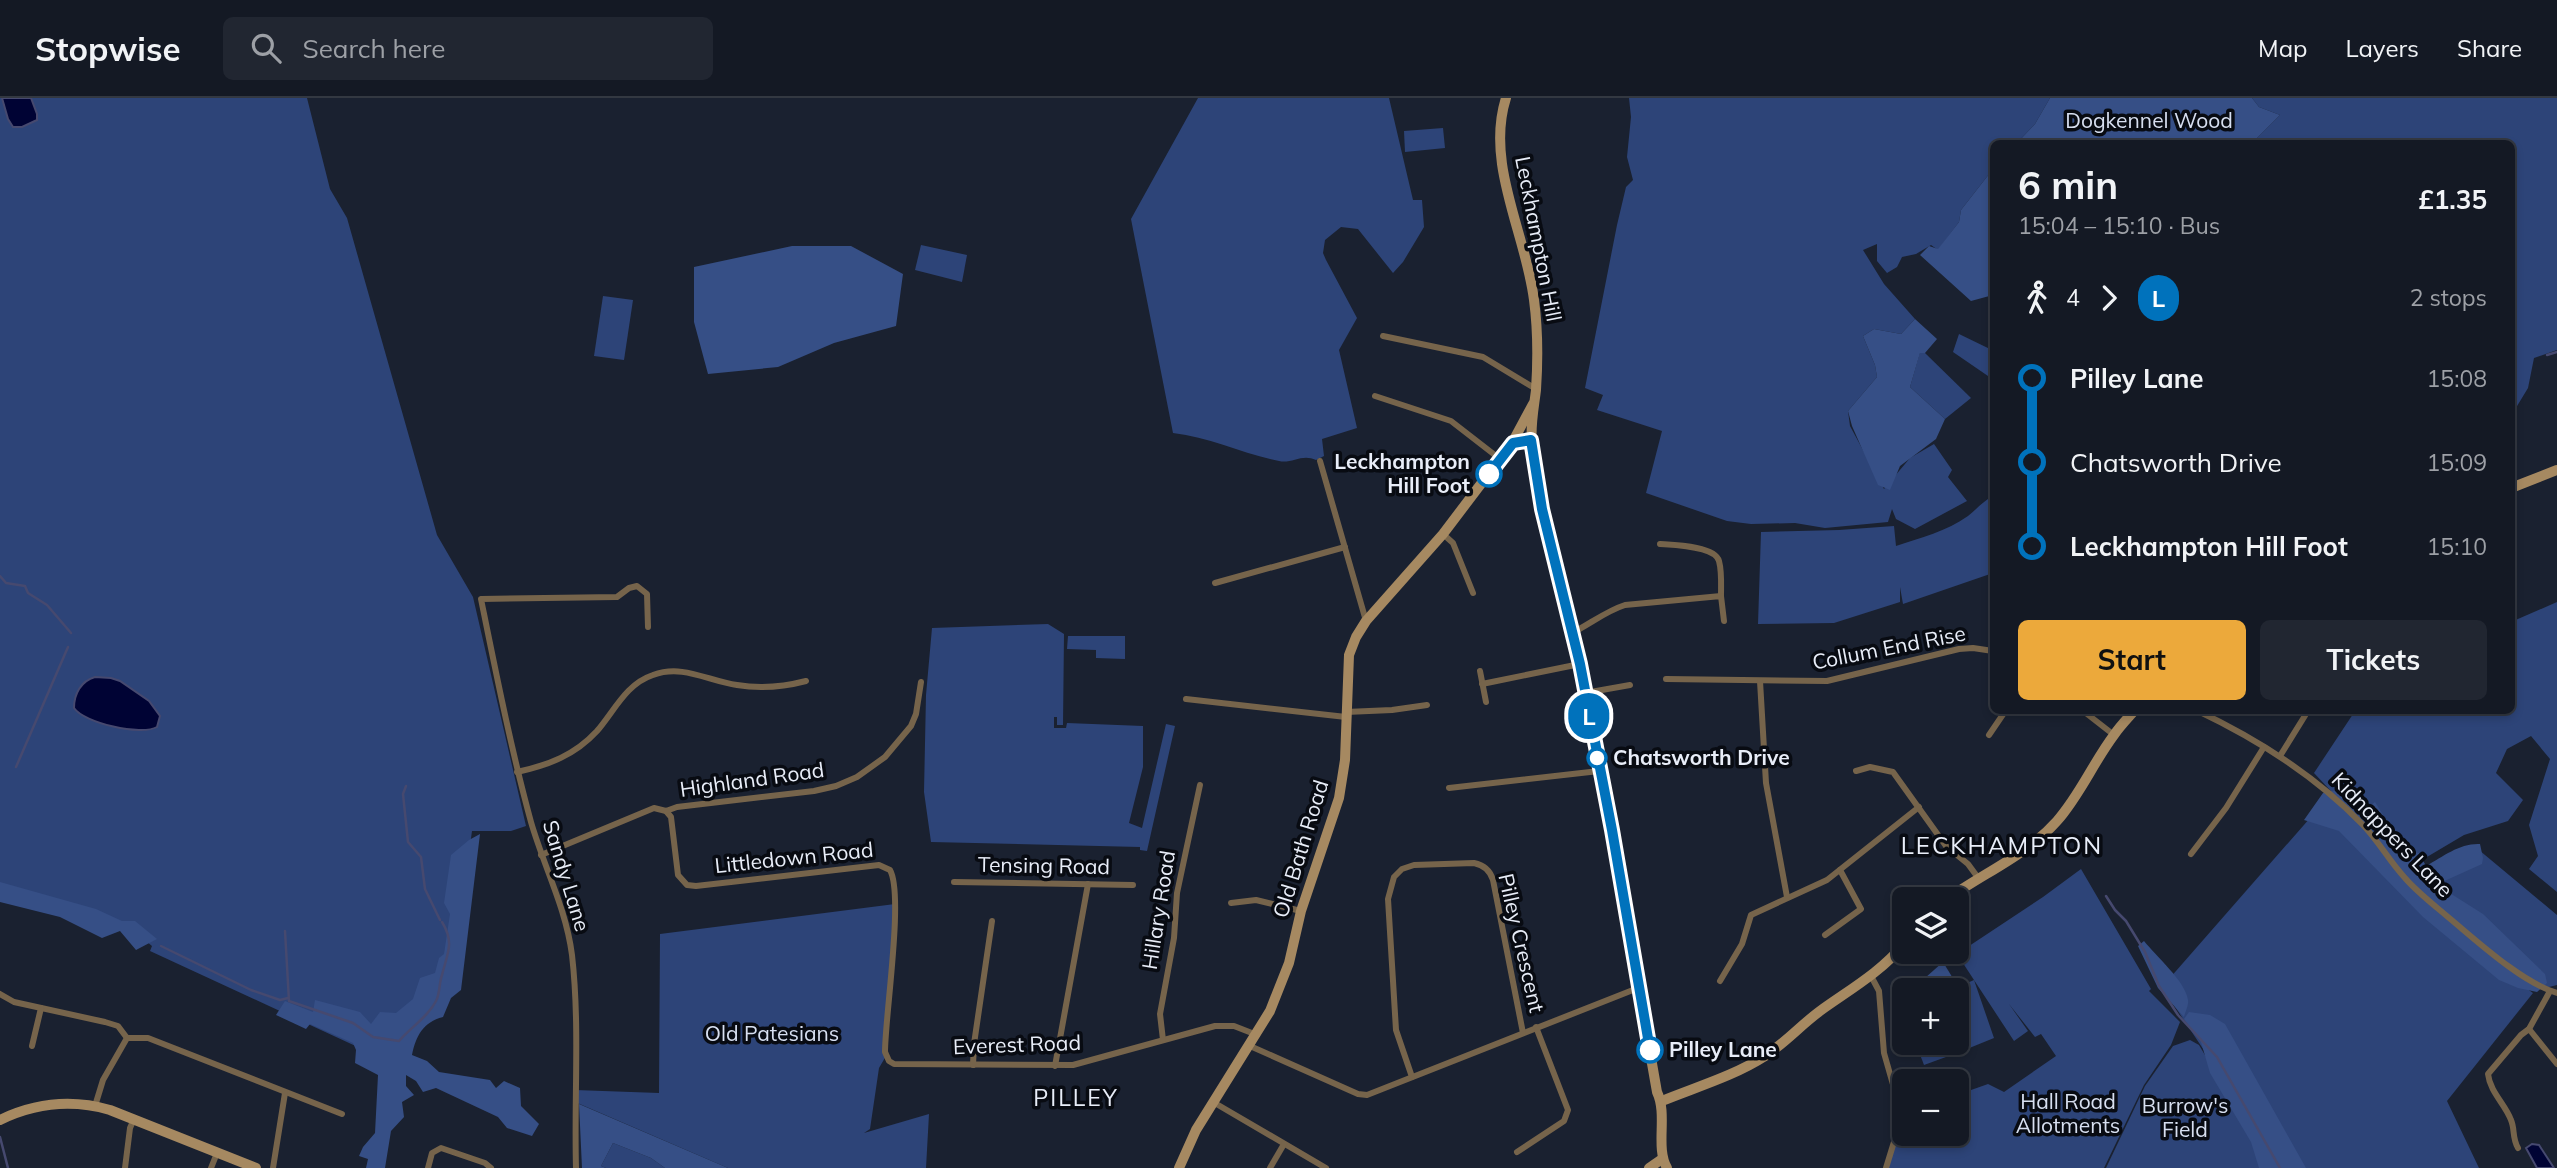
<!DOCTYPE html>
<meta charset="utf-8">
<style>
:root{--surface:#141924;--page:#212631;--text:#f1f3f6;--muted:#9da0a6;--line:#333841;--accent:#eca93b}
body{margin:0;font-family:Mulish,sans-serif;background:var(--page);color:var(--text);height:100vh;display:flex;flex-direction:column;font-size:26px;white-space:nowrap}
*{box-sizing:border-box;margin:0}
p{font-size:23px;color:var(--muted)}
.icon{flex:none;width:38px;height:38px;fill:none;stroke:currentColor;stroke-width:2;stroke-linecap:round;stroke-linejoin:round}
.map{position:relative;flex:1;overflow:hidden}
.details{position:absolute;left:1990px;top:42px;width:525px;height:574px;display:flex;flex-direction:column;background:var(--surface);border-radius:10px;box-shadow:0 4px 10px #0003,0 0 0 2px var(--line)}
.details>*{flex:none}
.badge{padding:0 14px;border-radius:23px;font-size:24px;line-height:46px}
.tools{position:absolute;left:1892px;top:789px;display:grid;gap:14px}
.tools a{display:grid;place-items:center;width:77px;height:77px;border-radius:10px;background:var(--surface);box-shadow:0 4px 10px #0003,0 0 0 2px var(--line);font-size:35px}
.map>.badge{position:absolute;translate:-50% -50%;box-shadow:0 0 0 4px #fff}
.legs{display:flex;align-items:center;gap:10px;height:77px;padding:0 28px;font-size:23px}
.legs p{margin-inline-start:auto}
.summary{display:flex;align-items:center;justify-content:space-between;height:119px;padding:0 28px}
h1{font-size:38px;font-weight:700;line-height:52px}
.cta{display:flex;gap:14px;margin-top:auto;padding:14px 28px}
.cta a{flex:1;height:80px;border-radius:10px;background:var(--accent);color:#111;font-size:28px;font-weight:700;line-height:80px;text-align:center}
.cta a+a{background:var(--page);color:var(--text)}
ul{padding:0 28px;list-style:none}
li{display:flex;align-items:center;gap:24px;height:84px;font-size:26px}
li i{display:grid;place-items:center;width:10px;height:100%;margin:0 9px;background:currentColor}
li i::after{content:'';width:18px;height:18px;margin:-9px;border:5px solid;border-radius:50%;background:var(--surface)}
li p{margin-inline-start:auto}
li:first-child i{background:linear-gradient(#0000 50%,currentColor 0)}
li:last-child i{background:linear-gradient(currentColor 50%,#0000 0)}
header{display:flex;align-items:center;gap:42px;box-sizing:border-box;height:98px;padding:0 35px;background:var(--surface);border-bottom:2px solid var(--line)}
header strong{font-size:33px}
nav{display:flex;gap:38px;margin-inline-start:auto;font-size:24px}
.search{width:490px;height:63px;background:var(--page);display:flex;align-items:center;gap:18px;box-sizing:border-box;padding:0 24px;border-radius:10px;color:var(--muted);font-size:26px}
.map>svg:first-child{display:block}
.green{fill:#2d4478}
.forest{fill:#364f86}
.water{fill:#000334;stroke:#46496f;stroke-width:2}
.lines{fill:none;stroke-linecap:round;stroke-linejoin:round}
.stream{stroke:#46496f;stroke-width:2.5}
.street{stroke:#76644b;stroke-width:6}
.secondary{stroke:#a68961;stroke-width:10}
.line-1-casing{stroke:#fff;stroke-width:16}
.line-1{stroke:#0072bc;stroke-width:10}
.stop-1-dot{fill:#fff;stroke:#0072bc;stroke-width:3.5}
.labels{text-anchor:middle;stroke-width:7;stroke-linejoin:round;paint-order:stroke}
.park-label{font-size:21px;fill:#d7dff0;stroke:#080b12}
.street-label{font-size:21px;fill:#e8edf8;stroke:#080b12}
.stop-label{font-size:21px;font-weight:bold;fill:#e8edf8;stroke:#080b12;text-anchor:start}
.neighbourhood-label{font-size:23px;letter-spacing:2px;fill:#e8edf8;stroke:#080b12}
.quarter-label{font-size:24px;letter-spacing:2px;fill:#e8edf8;stroke:#080b12}
</style>
<header>
<strong>Stopwise</strong>
<div class="search"><svg class="icon" aria-label="search" viewBox="0 0 24 24"><circle cx="10" cy="10" r="6"/><path d="M15 15l6 6"/></svg>Search here</div>
<nav><a>Map</a><a>Layers</a><a>Share</a></nav>
</header>
<div class="map">
<svg width="2557" height="1070" viewBox="0 0 2557 1070">
<rect width="100%" height="100%" fill="#1a2130"/>
<g class="green">
<path d="M0,0H307L330,91L347,120L437,437L473,499L526,728L511,733H472L456,850L401,969L150,853L152,848C124,821 41,807 0,797Z"/>
<path d="M1198,0H1389L1413,102H1422L1424,129L1403,164L1393,175L1358,131L1341,129L1325,142L1323,155L1326,162L1357,220L1339,252L1357,330L1322,341L1324,358L1316,362C1302,355 1292,366 1279,363C1243,356 1210,339 1173,335L1131,121Z"/>
<path d="M1629,0H2050L2035,26L2017,45L1993,46V71L1961,112L1959,124L1938,152L1931,147L1916,156L1902,159L1897,169L1887,175L1877,163V146L1863,152L1884,186L1915,221L1901,236L1874,231L1863,238L1875,267L1877,279L1848,313L1850,328L1884,391L1910,360L1934,346L1952,372L1948,379L1967,403L1915,431L1896,421L1892,411L1888,424L1825,430L1795,425L1751,426L1727,423L1646,395L1662,333L1597,312L1603,297L1585,290L1617,127L1626,89L1633,82L1627,59L1631,19Z"/>
<path d="M2252,0H2557V252L2534,260L2528,290L2511,318V46L2252,45L2280,17L2259,9Z"/>
<path d="M1443,30L1445,50L1405,54L1404,33Z"/>
<path d="M921,147L967,157L962,184L915,172Z"/>
<path d="M603,198L633,202L624,262L594,258Z"/>
<path d="M1959,236L1992,252L1988,278L1953,254Z"/>
<path d="M1920,254L1925,255L1971,300L1945,321L1910,289Z"/>
<path d="M1993,398V475L1903,506L1900,489V504L1834,525L1758,526L1761,434L1839,432L1894,428L1896,448C1920,440 1947,433 1968,418C1977,411 1983,403 1993,398Z"/>
<path d="M2557,504V794L2529,771L2538,758L2529,727L2550,661L2531,638L2507,651L2496,675L2523,702L2508,723L2464,737L2405,772L2314,675L2355,613L2511,612V524Z"/>
<path d="M1048,526L1064,536L1063,627H1057V619H1054V630H1066L1067,625L1143,628V669L1129,725L1142,730L1166,626L1175,628L1147,753L1140,752V749L931,744L924,694L926,597L932,530Z"/>
<path d="M1068,538H1125V561L1096,560V552L1067,551Z"/>
<path d="M2324,704L2404,790L2479,752L2557,817V887L2537,892L2526,890L2533,895L2447,1003L2479,1070H2282L2162,889Z"/>
<path d="M2081,771L2151,891L2149,893L2180,924L2171,947L2144,987L2104,1070H1886L1904,1017V1036H1956L1957,997L1988,986L2004,994L2056,958L2041,936L2035,939L2009,906L2028,933L2014,943L1974,882L1994,940L1962,953L1957,937V894L1960,893L1958,889L1974,882L1957,856L2043,799Z"/>
<path d="M895,806L886,958L879,970L870,1031L864,1035L929,1016L926,1070H728L575,1004V992L659,995L660,836Z"/>
<path d="M2190,942L2199,947L2272,1070H2106L2145,988L2173,948Z"/>
<path d="M1918,945H1941L1946,959L1924,967L1916,946Z"/>
<path d="M613,1045L651,1060L665,1070H606L601,1068Z"/>
</g>
<g class="forest">
<path d="M2050,0H2252L2259,9L2280,17L2252,45H2017L2035,26Z"/>
<path d="M1993,71V93L1990,114L1993,119V197L1971,203L1920,157L1929,148L1938,151L1959,124L1961,112Z"/>
<path d="M792,148H851L903,176L896,228L834,245L778,269L708,276L694,224V169Z"/>
<path d="M1915,221L1937,241L1925,255H1920L1910,289L1945,321L1936,341L1900,368L1890,392L1878,387L1852,328L1848,313L1877,279L1875,267L1863,238L1874,231L1901,236Z"/>
<path d="M2338,692L2363,713L2375,704L2405,752L2419,755L2426,768C2444,758 2460,745 2480,746L2483,760L2482,766L2440,785L2445,792L2483,816L2545,876L2547,885L2537,894L2518,890L2499,882L2423,819L2339,733L2304,722L2323,695Z"/>
<path d="M480,736L461,892L451,900L443,919C423,924 416,938 412,957L427,963L439,974L490,982L496,990L504,983L520,990L521,1008L539,1026L532,1038L507,1030L498,1019L436,990L423,994L416,983L406,977V988L414,997L402,1004L404,1019L391,1033L385,1070H366L368,1061L359,1058L363,1049L375,1035L378,977L355,965L356,952L353,945L310,926L306,931L276,917L285,903L313,914L315,902L360,914L371,926L380,914L396,915L413,901L420,880L435,875L439,860L444,856L450,816L444,805L451,757L469,742Z"/>
<path d="M0,784L96,811L122,823H135L157,841L136,852L120,833L102,840L60,819L0,804Z"/>
<path d="M2144,843C2156,858 2186,884 2188,902C2189,907 2185,914 2184,919L2158,890L2138,848Z"/>
<path d="M1943,864L1957,887L1943,892H1920L1916,888Z"/>
<path d="M2189,914L2210,917L2225,926L2306,1070H2259L2251,1044L2210,975L2201,944L2184,921Z"/>
<path d="M579,1006L728,1070H665L651,1060L613,1045L601,1068L606,1070H582Z"/>
</g>
<g class="water">
<path d="M2,0H31L37,16V22L22,29H13L8,21Z"/>
<path d="M95,579L111,580L120,583L149,603L160,618L157,629C141,638 84,625 74,610C74,596 81,583 95,579Z"/>
<path d="M2532,1046L2539,1047L2554,1070H2537L2526,1050Z"/>
</g>
<g class="lines">
<g class="stream">
<path d="M2547,257L2557,254"/>
<path d="M0,478L6,485L25,488L28,495L47,507L71,535"/>
<path d="M16,669L68,549"/>
<path d="M406,688L403,696L408,744L421,759L425,791L440,822"/>
<path d="M2106,798L2115,812L2126,823L2145,854L2159,888L2178,917L2217,959L2280,1070"/>
<path d="M285,833L289,903L353,925L373,939L399,943C411,929 428,919 436,903C440,896 439,885 442,877C447,856 455,845 442,824"/>
<path d="M161,848L251,892L280,902L288,900"/>
<path d="M0,1039L8,1070"/>
</g>
<g class="street">
<path d="M1383,238L1483,259L1536,291"/>
<path d="M1375,298L1451,323L1500,361"/>
<path d="M1320,363L1366,523"/>
<path d="M1443,436L1453,445L1473,495"/>
<path d="M1660,446C1674,447 1715,448 1719,463C1722,474 1721,487 1721,498"/>
<path d="M1215,485L1345,449"/>
<path d="M1572,535C1590,526 1606,513 1625,507L1721,498L1724,523"/>
<path d="M1480,573L1486,604"/>
<path d="M1666,581L1827,583L1959,551L1973,550L1993,553"/>
<path d="M1760,583L1766,685L1787,799"/>
<path d="M1482,586L1580,566"/>
<path d="M1585,595L1630,587"/>
<path d="M1186,601L1346,619"/>
<path d="M2082,612L2114,637"/>
<path d="M2196,612C2257,641 2315,677 2362,726C2378,742 2389,763 2405,780C2417,794 2434,807 2448,819C2477,843 2521,884 2557,895"/>
<path d="M1346,614L1392,612L1427,607"/>
<path d="M1989,637L2006,612"/>
<path d="M2280,658L2306,616"/>
<path d="M1856,673L1870,669L1893,674L1946,748L1968,766L1979,781"/>
<path d="M517,674C549,667 575,657 597,633C615,612 626,586 653,577C683,566 708,583 737,587C760,591 783,589 806,583"/>
<path d="M1449,690L1599,673"/>
<path d="M666,713L671,719L678,777L687,787L696,788L879,767L890,772C904,797 885,918 885,954L889,963L894,966L1073,967L1215,928H1234L1257,937"/>
<path d="M2191,756L2226,710L2264,649"/>
<path d="M541,757L654,710L666,713L677,709L814,693L836,688L857,679L885,659L911,628L916,616L921,584"/>
<path d="M954,784L1133,787"/>
<path d="M1231,805L1256,802L1301,813"/>
<path d="M1825,837L1861,811L1840,772"/>
<path d="M1871,878L1879,893L1884,955L1902,1018L1886,1070"/>
<path d="M1720,883L1742,846L1751,817L1827,782L1919,709"/>
<path d="M0,896L14,904L105,924L118,928L127,940"/>
<path d="M2529,931L2557,966"/>
<path d="M1163,942L1160,916L1174,840L1177,795L1200,687"/>
<path d="M32,948L41,910"/>
<path d="M1250,948L1358,996L1367,997L1638,890"/>
<path d="M973,967L974,946L992,823"/>
<path d="M1055,968L1088,786"/>
<path d="M1412,979L1396,932L1388,801L1394,779L1402,771L1414,767L1474,765C1484,767 1490,772 1493,782L1523,935"/>
<path d="M1213,1004L1326,1070"/>
<path d="M95,1008L103,982L127,940H148L342,1016"/>
<path d="M2518,1050C2512,1040 2515,1031 2511,1022C2505,1006 2490,994 2488,976L2521,937L2529,931L2550,893"/>
<path d="M1517,1054L1564,1023L1568,1012L1536,929"/>
<path d="M125,1070L130,1030L134,1021"/>
<path d="M211,1070L217,1055"/>
<path d="M273,1070L285,995"/>
<path d="M428,1070L432,1055L441,1050L485,1065L491,1070"/>
<path d="M576,1070C574,999 580,927 572,857C566,810 544,769 531,724C511,651 496,575 481,501L617,499L629,490L637,488L647,496L648,529"/>
<path d="M1270,1070L1284,1046"/>
</g>
<g class="secondary">
<path d="M1506,0C1485,66 1526,136 1534,202C1538,232 1538,262 1536,292C1534,309 1530,328 1532,345C1537,420 1565,493 1580,567C1609,709 1632,852 1657,994C1668,1017 1655,1049 1667,1070"/>
<path d="M1512,345L1533,306"/>
<path d="M2511,390L2557,372"/>
<path d="M1946,802C1983,775 2026,758 2057,723C2080,697 2093,665 2114,637C2120,628 2128,620 2135,612"/>
<path d="M1662,1003C1696,989 1734,978 1765,958C1785,945 1801,927 1820,913C1849,892 1880,875 1904,846"/>
<path d="M0,1022C35,1005 72,1001 110,1012L256,1070"/>
<path d="M1179,1070L1196,1032L1270,913L1289,865L1301,813L1339,700L1345,662L1349,557L1356,539L1366,523L1443,436L1512,345L1531,343"/>
<path d="M1649,1070L1662,1061"/>
</g>
</g>
<g class="lines">
<g class="line-1-casing">
<path id="line-1" d="M1489,376L1513,345L1531,342L1542,411L1580,566L1612,732L1650,952"/>
</g>
<use href="#line-1" class="line-1"/>
</g>
<g class="stop-1-dot">
<circle cx="1489" cy="376" r="12"/>
<circle cx="1597" cy="660" r="9"/>
<circle cx="1650" cy="952" r="12"/>
</g>
<g class="labels">
<g class="park-label">
<text x="2149" y="30">Dogkennel Wood</text>
<text x="772" y="943">Old Patesians</text>
<text x="2068" y="1011">Hall Road<tspan x="2068" dy="24">Allotments</tspan></text>
<text x="2185" y="1015">Burrow's<tspan x="2185" dy="24">Field</tspan></text>
</g>
<g class="street-label">
<text transform="translate(1538 141) rotate(79)" y="7">Leckhampton Hill</text>
<text transform="translate(1889 550) rotate(-11)" y="7">Collum End Rise</text>
<text transform="translate(752 682) rotate(-8)" y="7">Highland Road</text>
<text transform="translate(2392 737) rotate(46)" y="7">Kidnappers Lane</text>
<text transform="translate(1301 751) rotate(-73)" y="7">Old Bath Road</text>
<text transform="translate(794 760) rotate(-6)" y="7">Littledown Road</text>
<text transform="translate(1044 768) rotate(1)" y="7">Tensing Road</text>
<text transform="translate(566 778) rotate(73)" y="7">Sandy Lane</text>
<text transform="translate(1159 812) rotate(-81)" y="7">Hillary Road</text>
<text transform="translate(1521 845) rotate(77)" y="7">Pilley Crescent</text>
<text transform="translate(1017 947) rotate(-2)" y="7">Everest Road</text>
</g>
<g class="stop-label">
<text x="1470" y="371" text-anchor="end">Leckhampton<tspan x="1470" dy="24">Hill Foot</tspan></text>
<text x="1613" y="667">Chatsworth Drive</text>
<text x="1669" y="959">Pilley Lane</text>
</g>
<g class="neighbourhood-label">
<text x="1076" y="1008">PILLEY</text>
</g>
<g class="quarter-label">
<text x="2002" y="756">LECKHAMPTON</text>
</g>
</g>
</svg>
<div class="tools">
<a><svg class="icon" aria-label="layers" viewBox="0 0 24 24"><path d="M12 4l9 5-9 5-9-5zM3 14l9 5 9-5"/></svg></a>
<a>+</a>
<a>−</a>
</div>
<b class="badge" style="left:1589px;top:618px;background:#0072bc;color:#fff">L</b>
<section class="details">
<div class="summary"><div><h1>6 min</h1><p>15:04 – 15:10 · Bus</p></div><b>£1.35</b></div>
<div class="legs"><svg class="icon" aria-label="walk" viewBox="0 0 24 24"><circle cx="13" cy="4" r="2"/><path d="M13 8l-2 6 4 7M11 14l-3 7M7 12l3-4h3l4 4"/></svg>4<svg class="icon" aria-label="forward" viewBox="0 0 24 24"><path d="M9 5l7 7-7 7"/></svg><b class="badge" style="background:#0072bc;color:#fff">L</b><p>2 stops</p></div>
<ul>
<li><i style="color:#0072bc"></i><b>Pilley Lane</b><p>15:08</p></li>
<li><i style="color:#0072bc"></i><span>Chatsworth Drive</span><p>15:09</p></li>
<li><i style="color:#0072bc"></i><b>Leckhampton Hill Foot</b><p>15:10</p></li>
</ul>
<div class="cta"><a>Start</a><a>Tickets</a></div>
</section>
</div>
